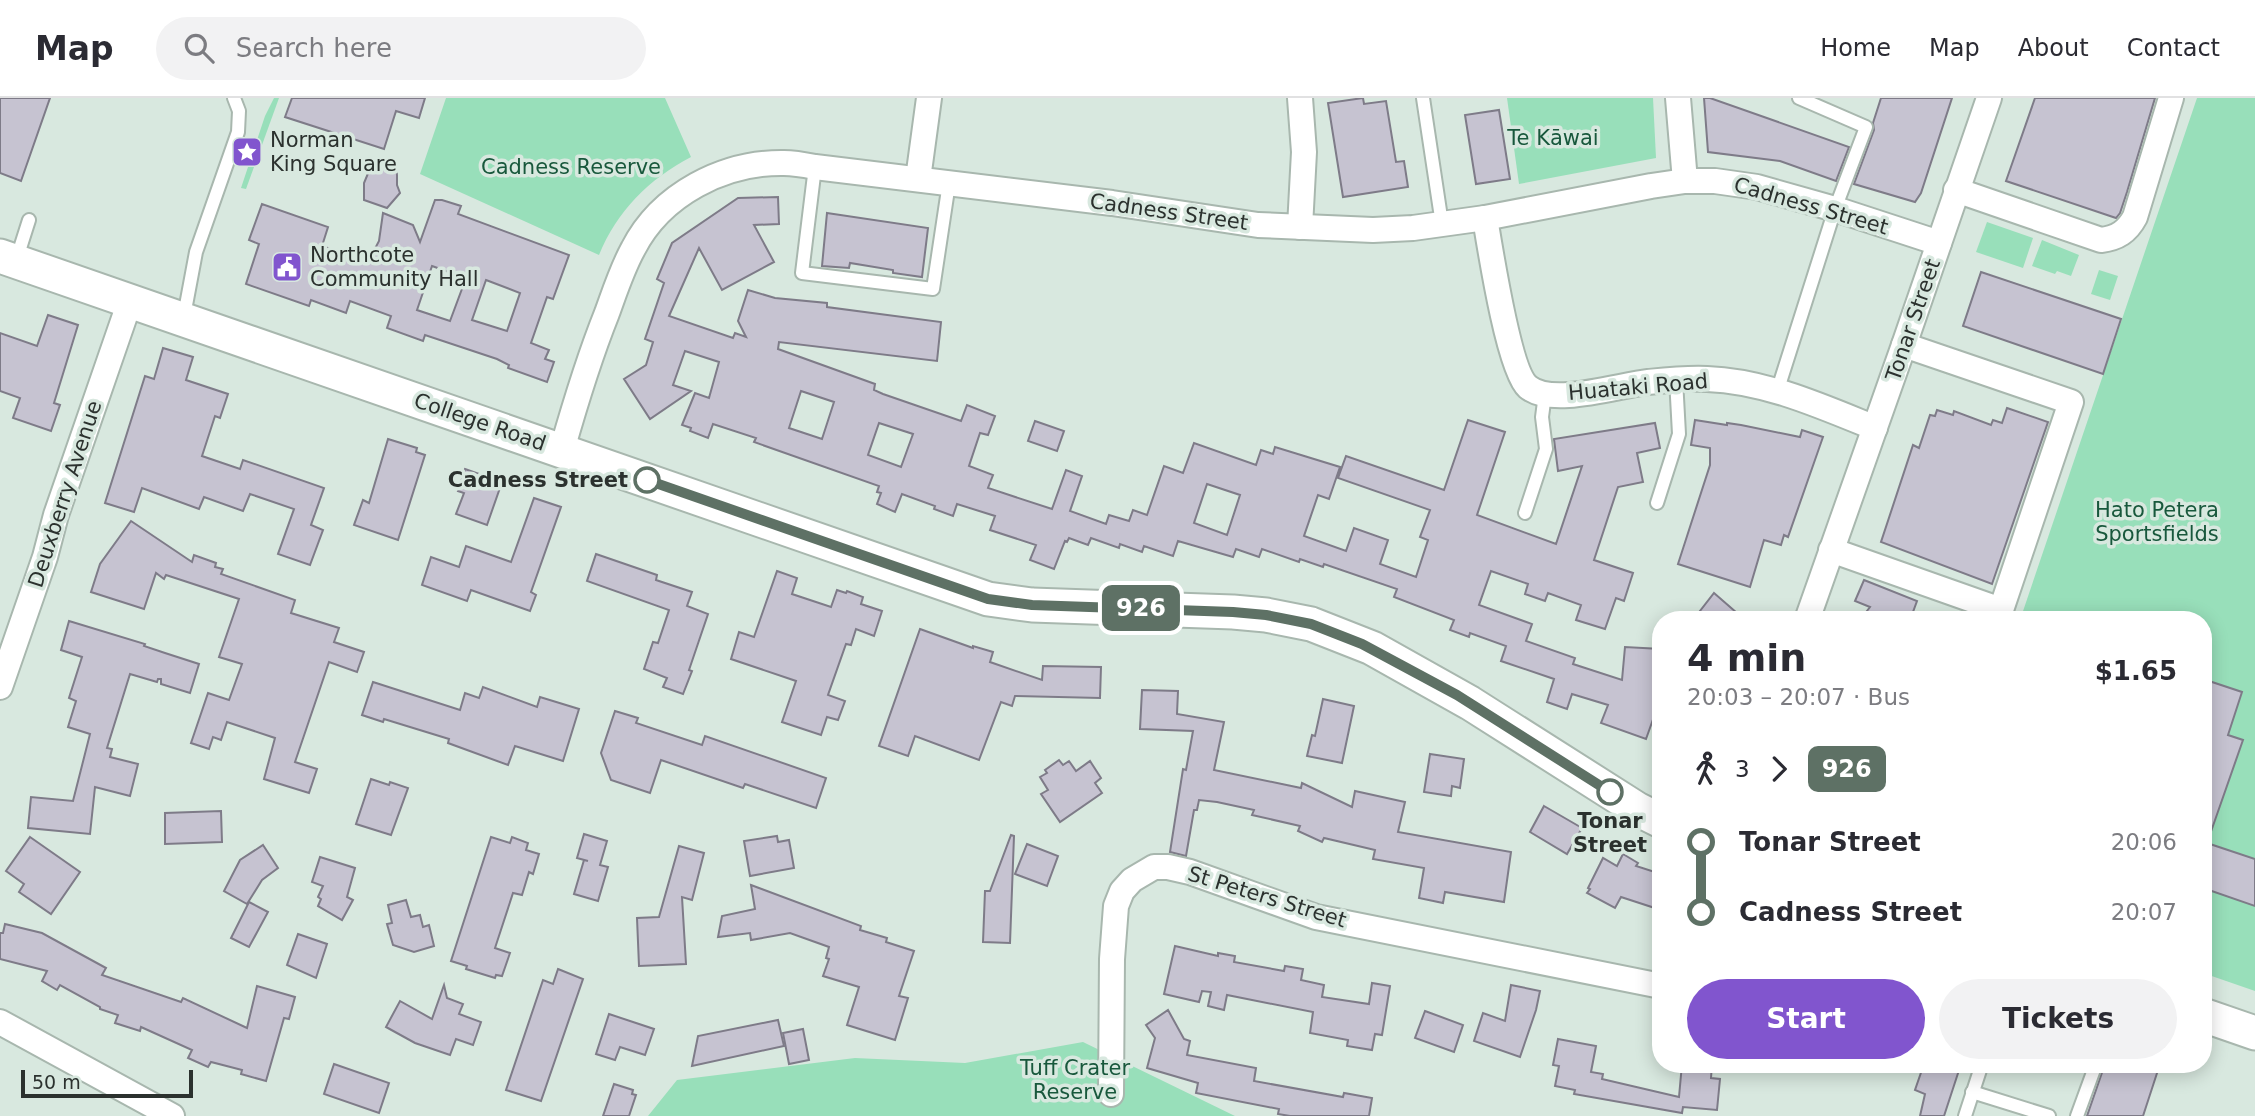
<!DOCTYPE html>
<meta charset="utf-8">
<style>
:root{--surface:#fff;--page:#f2f2f3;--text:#2b2b33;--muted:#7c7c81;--line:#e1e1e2;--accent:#8155ce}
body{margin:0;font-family:"DejaVu Sans",sans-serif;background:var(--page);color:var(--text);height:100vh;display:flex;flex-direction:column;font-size:26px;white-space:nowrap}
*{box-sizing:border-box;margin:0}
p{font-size:23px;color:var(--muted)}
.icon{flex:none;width:38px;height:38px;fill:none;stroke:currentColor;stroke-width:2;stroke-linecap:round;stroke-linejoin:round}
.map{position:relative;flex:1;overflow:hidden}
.panel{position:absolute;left:1652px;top:513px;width:560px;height:462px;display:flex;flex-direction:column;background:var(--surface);border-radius:28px;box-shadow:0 4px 18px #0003}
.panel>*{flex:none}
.badge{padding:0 14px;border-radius:10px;font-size:24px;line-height:46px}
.scale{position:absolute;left:21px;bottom:18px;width:172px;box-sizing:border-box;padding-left:7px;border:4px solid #2b312e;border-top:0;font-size:19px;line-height:24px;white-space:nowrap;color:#2b312e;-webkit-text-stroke:5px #d8e8df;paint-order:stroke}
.map>.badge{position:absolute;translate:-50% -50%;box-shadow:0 0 0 4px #fff}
.legs{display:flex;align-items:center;gap:10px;height:77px;padding:0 35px;font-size:23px}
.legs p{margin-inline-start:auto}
.head{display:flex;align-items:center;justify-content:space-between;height:119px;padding:0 35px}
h1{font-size:38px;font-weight:600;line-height:52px}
.cta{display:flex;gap:14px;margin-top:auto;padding:14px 35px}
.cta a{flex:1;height:80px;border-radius:42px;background:var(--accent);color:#fff;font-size:28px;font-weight:600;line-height:80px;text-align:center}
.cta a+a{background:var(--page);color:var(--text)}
ul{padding:0 35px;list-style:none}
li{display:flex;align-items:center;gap:24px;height:70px;font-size:26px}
li i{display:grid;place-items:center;width:10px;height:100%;margin:0 9px;background:currentColor}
li i::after{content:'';width:18px;height:18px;margin:-9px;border:5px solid;border-radius:50%;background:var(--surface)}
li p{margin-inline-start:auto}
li:first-child i{background:linear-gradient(#0000 50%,currentColor 0)}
li:last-child i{background:linear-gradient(currentColor 50%,#0000 0)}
header{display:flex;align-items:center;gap:42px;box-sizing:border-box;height:98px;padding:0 35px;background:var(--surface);border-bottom:2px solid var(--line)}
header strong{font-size:33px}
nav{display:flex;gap:38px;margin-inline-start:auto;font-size:24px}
.search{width:490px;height:63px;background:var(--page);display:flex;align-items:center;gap:18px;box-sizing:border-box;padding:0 24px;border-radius:38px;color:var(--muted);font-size:26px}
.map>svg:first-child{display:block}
.green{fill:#98dfba}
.building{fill:#c6c3d1;stroke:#7e7b88;stroke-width:2;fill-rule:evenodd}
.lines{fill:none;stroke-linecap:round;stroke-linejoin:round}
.service-casing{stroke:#a8b7ae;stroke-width:16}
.minor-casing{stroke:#a8b7ae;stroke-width:28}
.secondary-casing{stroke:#a8b7ae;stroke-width:37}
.service{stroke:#fff;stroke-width:12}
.minor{stroke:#fff;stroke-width:24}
.secondary{stroke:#fff;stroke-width:33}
.line-1-casing{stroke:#fff;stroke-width:16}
.line-1{stroke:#5e7165;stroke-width:10}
.stop-1-dot{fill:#fff;stroke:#5e7165;stroke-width:3.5}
.labels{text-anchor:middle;stroke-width:7;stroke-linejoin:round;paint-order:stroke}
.park-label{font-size:21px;fill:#18583c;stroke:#d8e8df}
.poi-label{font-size:21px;fill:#2b312e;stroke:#d8e8df;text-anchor:start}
.street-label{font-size:21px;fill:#2b312e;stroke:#d8e8df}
.stop-label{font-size:21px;font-weight:bold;fill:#2b312e;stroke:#d8e8df;text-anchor:end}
</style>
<header>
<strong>Map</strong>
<div class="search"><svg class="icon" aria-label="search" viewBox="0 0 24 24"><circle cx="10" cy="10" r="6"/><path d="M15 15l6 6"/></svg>Search here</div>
<nav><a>Home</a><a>Map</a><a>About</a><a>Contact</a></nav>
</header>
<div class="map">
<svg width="2255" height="1018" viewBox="0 0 2255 1018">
<rect width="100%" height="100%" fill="#d8e8df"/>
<g class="green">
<path d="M274,0H279L246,91L241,90L265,18Z"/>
<path d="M446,0H665L691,59C649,81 617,113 599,157L420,76Z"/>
<path d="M1507,0H1653L1656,60L1519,86Z"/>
<path d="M2197,0H2255V893L2203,875V522H2020Z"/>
<path d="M1987,124L2033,140L2023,170L1976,154Z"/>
<path d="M2042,142L2079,157L2071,178L2057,173L2055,176L2032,168Z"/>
<path d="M2099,172L2118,178L2110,202L2091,196Z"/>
<path d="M1083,944L1235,1018H648L677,982L855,960L965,965Z"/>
</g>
<g class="building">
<path d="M0,0H50L21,83L0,75Z"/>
<path d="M292,0H425L419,20L396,13L384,51L285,19Z"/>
<path d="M1363,0L1364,6L1386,3L1396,64L1404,63L1408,89L1343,99L1328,5Z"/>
<path d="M1704,0H1710L1849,49L1836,83L1780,63L1708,54Z"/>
<path d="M1881,0H1952L1921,95L1915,104L1854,86L1874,32L1873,25Z"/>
<path d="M2035,0H2155L2127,94L2120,115L2116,120L2006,83Z"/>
<path d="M1499,12L1510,81L1476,86L1465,17Z"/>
<path d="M379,60L396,69L397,77V87L400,95L387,110L364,102V85L369,73Z"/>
<path d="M778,99L779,126L754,127L774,164L722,192L699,150L669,218L733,240L735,235L746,239L738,223L748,192L775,200L827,205V209L941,224L937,263L779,244L778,251L875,286L874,292L883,296L961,323L967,307L995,318L988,337L980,335L969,368L993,377L988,390L1052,411L1066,372L1082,378L1070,413L1106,426L1109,417L1129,423L1133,412L1147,417L1164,368L1183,375L1194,345L1256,367L1261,352L1273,356L1275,349L1340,369L1329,401L1318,397L1304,438L1346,453L1354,430L1388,442L1380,466L1416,479L1428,442L1420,439L1430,412L1338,380L1346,358L1444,392L1468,322L1505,334L1477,417L1556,446L1582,368L1558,373L1554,341L1655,325L1660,350L1637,355L1643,384L1618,389L1594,462L1633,475L1624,503L1616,500L1605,531L1576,522L1581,507L1548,495L1545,503L1525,496L1528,486L1491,473L1479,507L1532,526L1526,543L1575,560L1573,566L1622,582L1625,549L1661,551V599L1646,641L1601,625L1608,607L1572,596L1567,611L1547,604L1554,581L1501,563L1506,548L1470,535L1469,539L1450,532L1454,522L1394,499L1397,491L1324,466L1323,469L1300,461L1299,464L1262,451L1259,459L1236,451L1233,459L1178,443L1173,458L1144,448L1142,454L1120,446L1119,450L1091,440L1088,447L1069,440L1067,444L1065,443L1054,471L1030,462L1036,447L990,432L995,418L957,406L953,418L934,411L935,408L902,396L895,414L877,406L881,395L877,394L879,388L754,344L756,340L713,326L708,340L690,333L691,330L682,327L695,295L709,300L719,264L685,253L673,287L691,293L650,321L624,281L646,267L653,244L645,241L664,185L657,181L672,145L738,100ZM801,293L834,304L822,341L789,330ZM879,325L913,336L901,369L868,357ZM1207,386L1240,397L1227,437L1194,425Z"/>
<path d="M435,102H442L461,108L458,116L569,157L553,201L547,199L531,245L549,252L545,261L554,264L547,284L508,270L509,267L497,261L425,237L423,243L387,230L391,218L350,203L346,215L311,202L309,208L246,186L259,146L249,142L262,106L328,129L322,148L368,164L379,143L383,115L413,127L420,144ZM432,168L466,180L450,223L417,212ZM486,182L520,195L507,233L472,222Z"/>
<path d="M827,115L928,130L922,179L893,175V172L850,165L849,170L822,168Z"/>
<path d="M1981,174L2121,221L2103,276L1963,228Z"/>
<path d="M48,217L78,227L54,305L60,307L51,333L13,320L20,300L0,293V235L37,248Z"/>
<path d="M163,250L193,259L186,282L228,296L220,320L215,318L202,358L240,371L243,362L324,390L311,427L323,432L310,467L278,456L294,411L250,396L243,413L204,399L199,411L142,390L134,414L105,405L145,278L154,281Z"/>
<path d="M2007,310L2048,324L1992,486L1881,444L1913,347L1919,350L1930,317L1935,318L1937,312L1953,317L1954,313L1991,327L1993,322L2002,325Z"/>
<path d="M1695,322L1727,327V325L1741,327L1800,339L1802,332L1823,339L1788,439L1784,437L1781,447L1764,442L1750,489L1678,466L1710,367V350L1691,347Z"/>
<path d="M1035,323L1064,333L1057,353L1028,343Z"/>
<path d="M388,341L417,350L416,354L425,357L398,442L354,427L363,402L369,405Z"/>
<path d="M465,371L502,384L487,427L456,416L464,395L458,393Z"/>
<path d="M534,400L561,409L531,494L536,497L530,513L471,492L467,503L422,487L431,459L459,469L466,448L511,464Z"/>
<path d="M131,423L192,464L194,457L216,465L215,469L223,471L221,476L295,502L291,515L339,530L334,544L364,554L357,574L329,564L295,664L317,671L309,695L264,681L275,640L227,624L221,642L213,639L209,651L191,645L208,595L229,602L242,566L219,559L239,501L166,477L164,481L156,475L144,511L91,494L100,466Z"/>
<path d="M596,456L657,477L656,482L692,494L687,508L708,516L689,572L692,573L683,596L663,589L667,580L644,571L653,544L658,545L669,512L587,483Z"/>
<path d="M777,473L797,480L792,496L831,509L837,492L846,495L847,493L863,499L861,506L882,513L874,538L856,531L851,547L846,546L828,597L845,603L838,622L827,619L821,637L782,624L796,583L731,561L739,534L754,539Z"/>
<path d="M1864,482L1917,503L1910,522H1860L1870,509L1855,503Z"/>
<path d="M1714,495L1745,522H1693Z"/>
<path d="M69,523L145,546L144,548L165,555L199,566L190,595L161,586V581H158L157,584L130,576L107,650L112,651L110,659L138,666L130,698L95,689L90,736L28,730L31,699L73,703L90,636L68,629L76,603L69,600L82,559L61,552Z"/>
<path d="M920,531L973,550V548L993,554L990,564L1042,582L1043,568L1101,569L1100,600L1015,598L1012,608L1001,604L979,662L915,638L908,658L879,648Z"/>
<path d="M2203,581L2242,594L2228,637L2243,642L2207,745L2255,761V808L2203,790Z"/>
<path d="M373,584L460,612L465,595L479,600L483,589L537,609L540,599L579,611L563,663L515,648L508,667L448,645L449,641L384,621L383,624L362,617Z"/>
<path d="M1142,592L1178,593L1177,616L1224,624L1214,672L1301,690L1302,685L1352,709L1355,693L1405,704L1398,734L1511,754L1504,804L1445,794L1443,805L1419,800L1424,770L1373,761L1375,752L1324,740L1322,744L1298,733L1300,728L1252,717L1254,712L1217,704L1199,702L1197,712H1194L1186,758L1170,754L1183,671L1186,672L1193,633L1140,631Z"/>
<path d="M1323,601L1354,608L1342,665L1307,658L1312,637L1315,638Z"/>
<path d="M615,613L638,620L636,625L702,647L705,638L826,680L816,710L745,686L743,690L661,662L650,695L611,682L601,655Z"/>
<path d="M1430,656L1464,661L1460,690L1452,688L1451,698L1424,694Z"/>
<path d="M1059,662L1063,667L1069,663L1076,673L1090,663L1101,680L1095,685L1102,695L1060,724L1041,696L1048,692L1040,679L1047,675L1045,672Z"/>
<path d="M371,681L389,687L390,684L408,690L391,737L356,726Z"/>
<path d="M1544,708L1582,730L1567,756L1530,734Z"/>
<path d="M221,713L222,744L165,746V715Z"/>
<path d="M584,736L607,743L600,767L608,769L598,803L574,796L584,762L588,763L577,760Z"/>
<path d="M1011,737L1014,738L1010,845L983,844L985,793H990Z"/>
<path d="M777,738L778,744L789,742L794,770L750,778L744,743Z"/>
<path d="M30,739L80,774L51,816L19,794L24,786L6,773Z"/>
<path d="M491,739L510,745L512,739L528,745L526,752L539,756L533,776L529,774L522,797L513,795L495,850L510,855L502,878L496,877L495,880L466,871L467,868L451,863Z"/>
<path d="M1027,746L1058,758L1047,788L1015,776Z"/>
<path d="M263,747L278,770L262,782L247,806L224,793L240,762Z"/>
<path d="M679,748L704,755L692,802L682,799L686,866L639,868L637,820L659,819Z"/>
<path d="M1623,756L1638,765L1636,768L1661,776V812L1621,799L1615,810L1587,795L1590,791L1588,790L1603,760L1617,768Z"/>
<path d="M320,759L355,770L347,799L353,802L342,822L318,808L321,801L318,799L323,788L312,784Z"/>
<path d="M751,787L861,828L860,832L887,840L886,844L914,853L899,898L908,900L895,942L847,927L859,889L823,878L829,861L826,860L829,849L790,835L751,842L750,835L718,839L722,818L755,811Z"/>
<path d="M406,802L411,819L420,817L423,829L429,827L434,848L414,854L393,847L387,826L392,825L388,807Z"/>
<path d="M249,804L268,814L249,849L231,840Z"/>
<path d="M5,826L42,835L106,870L102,877L181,904L183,900L247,930L257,888L295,899L289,921L284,920L266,983L241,976L242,972L211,964L208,969L188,960L192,952L141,929L140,933L115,925L118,917L100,911V909L60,887L57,892L42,883L47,873L0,861V835H3Z"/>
<path d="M298,836L327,846L316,880L287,867Z"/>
<path d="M1175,848L1218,858V855L1235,858L1234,864L1284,873L1285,868L1303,871L1301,882L1324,887L1322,899L1369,906L1372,885L1390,888L1382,937L1375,936L1372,952L1347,948L1348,942L1310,935L1313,914L1227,897L1224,912L1208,908L1211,894L1202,893L1199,904L1164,896Z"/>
<path d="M558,871L583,881L541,1003L506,992L543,882L553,886Z"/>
<path d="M444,887L447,900L463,906L459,916L481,924L473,947L456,941L450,957L415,945L386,929L400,903L432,921Z"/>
<path d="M1511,887L1540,893L1536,912L1520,959L1474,943L1483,915L1505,923Z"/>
<path d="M1168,912L1184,941L1190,943L1187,957L1256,970L1254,983L1343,999L1344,995L1372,1000L1369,1018H1290L1278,1016L1279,1011L1196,995L1198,985L1147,970L1155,940L1146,927Z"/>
<path d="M1425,913L1463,927L1454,954L1415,940Z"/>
<path d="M609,916L654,931L645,957L620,949L615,962L596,956Z"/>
<path d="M778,922L784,948L692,968L698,938Z"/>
<path d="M803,931L809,962L789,966L783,935Z"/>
<path d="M1558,941L1596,948L1591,974L1603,976L1602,981L1679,999L1682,966H1712L1711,980L1720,981L1717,1012L1683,1009L1682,1015L1574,996L1575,992L1555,988L1559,968L1553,967Z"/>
<path d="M334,966L389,985L379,1015L324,996Z"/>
<path d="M1924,966H1961L1944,1018H1920L1925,996L1915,992Z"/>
<path d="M2105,966H2149L2159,969L2143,1018H2087Z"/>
<path d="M614,986L633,992L632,996L636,997L629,1018H603Z"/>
</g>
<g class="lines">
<g class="service-casing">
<g id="service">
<path d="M1423,0L1442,126"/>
<path d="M815,69L802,175L933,191L949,85"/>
<path d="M16,163L29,122"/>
<path d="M184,218L196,154L238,34L239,13L234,0"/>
<path d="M1777,294L1835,111L1866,29L1799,0"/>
<path d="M1657,405L1679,336L1676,281"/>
<path d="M1525,415L1546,351L1542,319L1545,296"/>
<path d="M1972,994L2049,1018"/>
<path d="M1965,1018L1982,966"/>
<path d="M2077,1018L2096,966"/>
</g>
</g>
<g class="minor-casing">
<g id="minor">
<path d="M1300,0L1304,54L1300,129"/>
<path d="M1678,0L1685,83"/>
<path d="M918,81L929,0"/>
<path d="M1956,92L2101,142C2117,140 2127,134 2135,119L2171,0"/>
<path d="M1485,120C1490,150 1509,273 1528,289C1552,309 1619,287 1648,284C1668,282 1687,280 1707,281C1765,283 1821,308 1875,330"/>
<path d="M562,352C575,306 589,260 607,215C615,193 622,171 633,151C661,96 724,64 784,65C794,65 805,67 815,69L1112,105L1258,127L1373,132L1413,130L1485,120L1651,88L1685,83H1715L1757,89L1835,111L1939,145"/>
<path d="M1831,452L2001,512L2071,304L1904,247"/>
<path d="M1807,522L1904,247L1989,0"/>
<path d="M0,589L45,459L56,417L130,203"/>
<path d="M0,924L172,1018"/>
<path d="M1111,996L1112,861L1116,808L1122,793L1132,782L1154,769H1168L1190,774L1316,819L1661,888"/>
</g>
</g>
<g class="secondary-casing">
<g id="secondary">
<path d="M0,158L988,501L1032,507L1233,514L1266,517L1311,526L1372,550L1470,605L1637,711L1661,723"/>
<path d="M2203,917L2255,935"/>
</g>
</g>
<use href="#service" class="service"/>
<use href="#minor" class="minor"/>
<use href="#secondary" class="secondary"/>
</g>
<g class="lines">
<g class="line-1-casing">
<path id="line-1" d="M647,382L988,501L1032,507L1233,514L1266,517L1311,526L1362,546L1457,597L1610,694"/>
</g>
<use href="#line-1" class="line-1"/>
</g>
<defs>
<g id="sight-square" transform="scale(1.575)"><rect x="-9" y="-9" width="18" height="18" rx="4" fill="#8155ce" stroke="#d8e8df"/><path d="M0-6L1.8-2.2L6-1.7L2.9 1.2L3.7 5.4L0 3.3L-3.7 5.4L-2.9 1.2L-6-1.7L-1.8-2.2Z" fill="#fff"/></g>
<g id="civic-square" transform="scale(1.575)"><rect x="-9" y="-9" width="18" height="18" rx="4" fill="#8155ce" stroke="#d8e8df"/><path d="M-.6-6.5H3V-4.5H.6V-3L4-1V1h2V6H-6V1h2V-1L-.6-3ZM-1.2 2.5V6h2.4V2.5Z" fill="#fff"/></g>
</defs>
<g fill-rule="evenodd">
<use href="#sight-square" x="247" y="54"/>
<use href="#civic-square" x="287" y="169"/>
</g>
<g class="stop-1-dot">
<circle cx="647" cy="382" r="12"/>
<circle cx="1610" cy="694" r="12"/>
</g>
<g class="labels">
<g class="park-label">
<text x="1553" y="47">Te Kāwai</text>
<text x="571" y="76">Cadness Reserve</text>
<text x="2157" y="419">Hato Petera<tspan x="2157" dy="24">Sportsfields</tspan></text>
<text x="1075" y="977">Tuff Crater<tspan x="1075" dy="24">Reserve</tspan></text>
</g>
<g class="poi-label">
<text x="270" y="49">Norman<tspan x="270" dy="24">King Square</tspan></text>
<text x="310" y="164">Northcote<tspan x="310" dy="24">Community Hall</tspan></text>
</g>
<g class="street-label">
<text transform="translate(1811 108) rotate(16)" y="7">Cadness Street</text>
<text transform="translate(1169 114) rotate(8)" y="7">Cadness Street</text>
<text transform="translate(1913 222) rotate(-71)" y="7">Tonar Street</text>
<text transform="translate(1638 289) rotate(-5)" y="7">Huataki Road</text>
<text transform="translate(480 324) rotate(19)" y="7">College Road</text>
<text transform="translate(65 396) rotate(-72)" y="7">Deuxberry Avenue</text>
<text transform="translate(1267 799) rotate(17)" y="7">St Peters Street</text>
</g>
<g class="stop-label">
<text x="628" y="389">Cadness Street</text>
<text x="1610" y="730" text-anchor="middle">Tonar<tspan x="1610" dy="24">Street</tspan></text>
</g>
</g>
</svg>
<div class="scale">50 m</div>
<b class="badge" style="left:1141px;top:510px;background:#5e7165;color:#fff">926</b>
<section class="panel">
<div class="head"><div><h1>4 min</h1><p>20:03 – 20:07 · Bus</p></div><b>$1.65</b></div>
<div class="legs"><svg class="icon" aria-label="walk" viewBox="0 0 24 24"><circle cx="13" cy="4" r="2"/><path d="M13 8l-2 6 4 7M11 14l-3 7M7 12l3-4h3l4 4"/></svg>3<svg class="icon" aria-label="forward" viewBox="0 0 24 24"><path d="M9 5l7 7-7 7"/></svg><b class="badge" style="background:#5e7165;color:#fff">926</b></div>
<ul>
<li><i style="color:#5e7165"></i><b>Tonar Street</b><p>20:06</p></li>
<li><i style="color:#5e7165"></i><b>Cadness Street</b><p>20:07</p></li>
</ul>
<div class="cta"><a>Start</a><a>Tickets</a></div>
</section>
</div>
